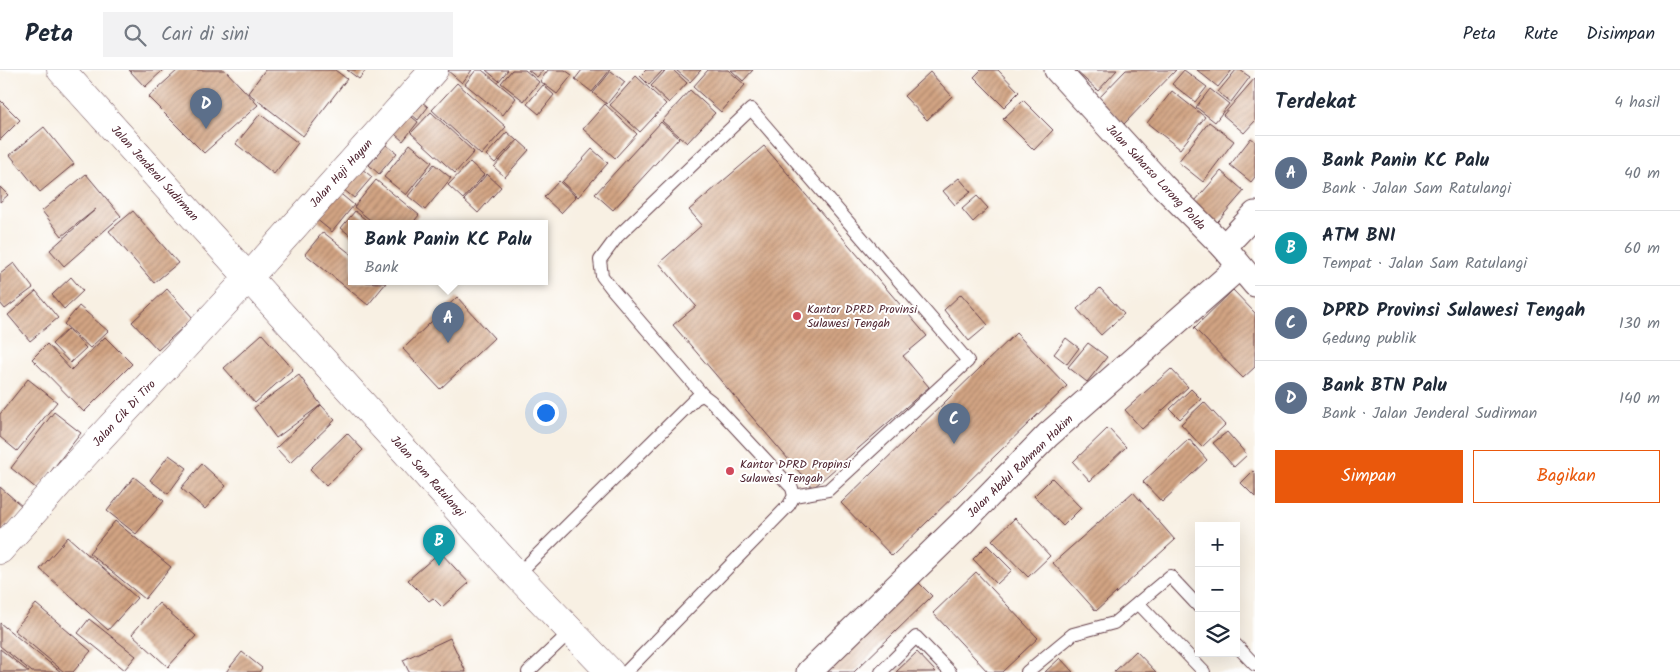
<!DOCTYPE html>
<html lang="id">
<head>
<meta charset="utf-8">
<style>
	body { margin:0; font-family:Kalam,sans-serif; background:#f2f2f3; color:#1f2937 }
	.controls { position:absolute; right:15px; bottom:15px; display:grid; overflow:hidden; border-radius:0px; box-shadow:0 5px 20px #0002 }
	.controls button { width:45px; height:45px; display:grid; place-items:center; padding:0; border:0; border-bottom:1px solid #e0e1e3; background:#fff; color:#1f2937; font:25px sans-serif }
	.you { position:absolute; left:545px; top:342px; width:18px; height:18px; margin:-12px; border:4px solid #fff; border-radius:50%; background:#1a73e8; box-shadow:0 0 0 8px #1a73e833 }
	.badge { display:grid; place-items:center; width:32px; height:32px; border-radius:50%; background:#ea580c; color:#fff; font-size:16px; font-weight:700 }
	.pin { position:absolute; translate:-50% -41px; filter:drop-shadow(0 1px 2px #0008) }
	.pin::after { content:''; position:absolute; top:26px; width:18px; height:15px; background:inherit; clip-path:polygon(0 0,100% 0,50% 100%) }
	.popup { position:absolute; left:348px; top:150px; width:200px; height:65px; box-sizing:border-box; display:grid; place-content:center; border-radius:0px; background:#fff; filter:drop-shadow(0 1px 4px #0005); font-size:16px; white-space:nowrap; color:#747a83 }
	.popup b { font-size:19px; color:#1f2937 }
	.popup::after { content:''; position:absolute; left:50%; top:100%; margin-left:-10px; border:10px solid transparent; border-top-color:#fff }
	.list { margin:0; padding:0; list-style:none }
	h2 { display:flex; justify-content:space-between; align-items:center; height:65px; margin:0; padding:0 20px; font-size:21px }
	h2 small { font-size:16px; font-weight:400; color:#747a83 }
	.list li { display:grid; grid-template-columns:32px 1fr auto; gap:15px; align-items:center; box-sizing:border-box; height:75px; padding:0 20px; border-top:1px solid #e0e1e3 }
	.list b { display:block; font-size:19px; white-space:nowrap }
	.list p { margin:0; font-size:16px; white-space:nowrap; color:#747a83 }
	.list em { font-size:16px; font-style:normal; color:#747a83 }
	.actions { display:flex; gap:10px; padding:15px 20px }
	.actions a { flex:1; padding:11px 0; border:1px solid #ea580c; border-radius:0px; text-align:center; font-size:18px; color:#ea580c }
	.actions .main { background:#ea580c; color:#fff }
	.icon { flex:none; width:28px; height:28px; fill:none; stroke:currentColor; stroke-width:2; stroke-linecap:round; stroke-linejoin:round }
	.map { position:relative; flex:none; width:1255px; height:602px; overflow:hidden }
	header { display:flex; align-items:center; gap:30px; box-sizing:border-box; height:70px; padding:0 25px; background:#fff; border-bottom:1px solid #e0e1e3 }
	header strong { font-size:24px }
	nav { display:flex; gap:28px; margin-inline-start:auto; font-size:18px }
	.search { width:350px; height:45px; background:#f2f2f3; display:flex; align-items:center; gap:12px; box-sizing:border-box; padding:0 18px; border-radius:0px; color:#747a83; font-size:19px }
	main { display:flex }
	aside { flex:1; background:#fff }
	.map>svg:first-child { display:block }
	.building { fill:url(#building-hatch) }
	.lines { fill:none; stroke-linecap:round; stroke-linejoin:round }
	.service-casing { stroke:#643e47; stroke-width:14 }
	.minor-casing { stroke:#643e47; stroke-width:27 }
	.tertiary-casing { stroke:#643e47; stroke-width:29 }
	.trunk-casing { stroke:#643e47; stroke-width:29 }
	.service { stroke:#fff; stroke-width:12 }
	.minor { stroke:#fff; stroke-width:25 }
	.tertiary { stroke:#fff; stroke-width:28 }
	.trunk { stroke:#fff; stroke-width:28 }
	.poi-dot { fill:#d1495b; stroke:#fff; stroke-width:2 }
	.labels { text-anchor:middle; stroke-width:4; stroke-linejoin:round; paint-order:stroke }
	.street-label { font-size:12px; fill:#4a1f2b; stroke:#fff }
	.poi-label { font-size:12px; fill:#4a1f2b; stroke:#fff; text-anchor:start }
</style>
</head>
<body>
<header>
<strong>Peta</strong>
<div class="search"><svg class="icon" aria-label="search" viewBox="0 0 24 24"><circle cx="10" cy="10" r="6"/><path d="M15 15l6 6"/></svg>Cari di sini</div>
<nav><a>Peta</a><a>Rute</a><a>Disimpan</a></nav>
</header>
<main>
<div class="map">
<svg width="1255" height="602" viewBox="0 0 1255 602">
	<defs>
		<pattern id="building-hatch" width="6" height="6" patternUnits="userSpaceOnUse" patternTransform="scale(1.25)"><rect width="6" height="6" fill="#d2a483"/><path d="M-1 1l2-2M0 6l6-6M5 7l2-2" fill="none" stroke="#ac856b"/></pattern>
	</defs>
	<rect width="100%" height="100%" fill="#fff"/>
	<filter id="ink" filterUnits="userSpaceOnUse"><feTurbulence type="fractalNoise" baseFrequency=".02" numOctaves="2"/><feDisplacementMap in="SourceGraphic" scale="10" xChannelSelector="R" yChannelSelector="G"/><feConvolveMatrix kernelMatrix="1 2 1 2 8 2 1 2 1" color-interpolation-filters="sRGB"/></filter>
	<filter id="wash" filterUnits="userSpaceOnUse"><feTurbulence type="fractalNoise" baseFrequency=".0096" numOctaves="4" result="noise"/><feDisplacementMap in="SourceGraphic" scale="20" xChannelSelector="R" yChannelSelector="G"/><feGaussianBlur stdDeviation="1.12" result="paint"/><feColorMatrix in="noise" values="0 0 0 0 0 0 0 0 0 0 0 0 0 0 0 0 0 1.4 0 .05"/><feComposite in="paint" operator="in"/></filter>
	<g filter="url(#wash)">
		<rect width="100%" height="100%" fill="#f8f0e3"/>
		<g id="blocks">
			<g class="building">
				<polygon points="129,0 163,0 145,17"/>
				<polygon points="178,0 225,0 258,35 204,83 148,27"/>
				<polygon points="265,0 335,0 347,9 303,66 248,23"/>
				<polygon points="347,0 366,0 359,9"/>
				<polygon points="447,0 472,0 462,13"/>
				<polygon points="476,0 482,0 516,28 503,45 465,14"/>
				<polygon points="486,0 508,0 499,11"/>
				<polygon points="512,0 525,0 539,12 524,31 501,13"/>
				<polygon points="528,0 543,0 537,7"/>
				<polygon points="548,0 565,0 572,5 557,24 540,11"/>
				<polygon points="582,0 610,0 592,22 575,9"/>
				<polygon points="646,0 663,0 649,15 640,6"/>
				<polygon points="666,0 673,0 687,13 669,33 651,16"/>
				<polygon points="676,0 701,0 690,12"/>
				<polygon points="708,0 728,0 745,15 721,42 693,17"/>
				<polygon points="731,0 753,0 743,11"/>
				<polygon points="981,0 998,0 1019,22 1004,37 974,7"/>
				<polygon points="1075,0 1117,0 1098,21"/>
				<polygon points="1126,0 1176,0 1124,54 1098,29"/>
				<polygon points="1184,0 1207,17 1195,32 1172,14"/>
				<polygon points="1197,0 1232,0 1218,17"/>
				<polygon points="1236,0 1240,0 1250,7 1231,32 1218,22"/>
				<polygon points="611,1 625,12 607,34 593,23"/>
				<polygon points="930,2 952,26 927,50 904,26"/>
				<polygon points="636,6 666,34 640,62 610,35"/>
				<polygon points="1255,8 1255,51 1244,63 1223,45"/>
				<polygon points="457,13 506,57 481,85 432,40"/>
				<polygon points="543,15 554,25 539,44 527,34"/>
				<polygon points="1210,19 1229,34 1215,52 1196,37"/>
				<polygon points="690,20 715,43 687,73 662,51"/>
				<polygon points="1172,21 1205,47 1180,79 1147,53"/>
				<polygon points="414,25 428,37 418,50 404,38"/>
				<polygon points="0,30 20,50 0,70"/>
				<polygon points="1023,30 1053,60 1034,80 1003,49"/>
				<polygon points="605,34 637,64 615,88 583,59"/>
				<polygon points="402,39 418,52 403,71 387,57"/>
				<polygon points="431,42 474,82 455,103 411,63"/>
				<polygon points="260,44 298,73 274,104 236,74"/>
				<polygon points="661,52 679,68 613,140 595,124"/>
				<polygon points="1209,52 1234,71 1203,112 1178,92"/>
				<polygon points="44,57 74,94 40,122 10,85"/>
				<polygon points="507,62 516,70 495,93 486,85"/>
				<polygon points="1251,68 1255,71 1255,107 1251,112 1230,95"/>
				<polygon points="518,70 529,80 505,107 494,97"/>
				<polygon points="410,74 432,92 406,125 384,107"/>
				<polygon points="386,75 397,83 379,104 369,95"/>
				<polygon points="764,76 927,266 903,286 929,317 813,418 673,255 696,236 659,193 702,155 689,140"/>
				<polygon points="592,79 608,93 578,127 562,112"/>
				<polygon points="470,92 484,105 463,129 448,115"/>
				<polygon points="356,94 372,107 354,128 338,115"/>
				<polygon points="434,94 451,108 425,140 408,126"/>
				<polygon points="1221,101 1244,121 1212,158 1189,138"/>
				<polygon points="86,104 121,146 64,196 50,180 96,139 62,166 42,141"/>
				<polygon points="487,104 501,117 478,143 464,130"/>
				<polygon points="959,108 971,122 955,135 943,121"/>
				<polygon points="376,110 419,145 412,154 375,154 354,137"/>
				<polygon points="559,111 576,127 561,143 544,127"/>
				<polygon points="0,117 8,125 0,132"/>
				<polygon points="337,121 354,135 332,162 315,148"/>
				<polygon points="977,126 988,138 973,152 962,139"/>
				<polygon points="133,141 178,193 154,213 109,161"/>
				<polygon points="355,141 371,154 352,154 352,167 341,158"/>
				<polygon points="323,162 352,185 352,212 386,213 368,235 305,184"/>
				<polygon points="14,193 33,218 5,239 0,233 0,204"/>
				<polygon points="71,207 83,221 64,239 52,225"/>
				<polygon points="1100,218 1124,244 1101,265 1077,239"/>
				<polygon points="167,219 193,248 158,280 132,252"/>
				<polygon points="1233,220 1255,243 1255,297 1243,308 1194,258"/>
				<polygon points="36,221 58,248 30,271 8,245"/>
				<polygon points="961,224 988,255 969,271 944,240"/>
				<polygon points="457,227 494,268 440,319 403,279"/>
				<polygon points="79,236 108,261 90,278 64,254"/>
				<polygon points="68,259 86,278 70,293 52,274"/>
				<polygon points="1016,263 1067,316 892,486 841,433"/>
				<polygon points="262,264 293,299 255,333 224,298"/>
				<polygon points="105,267 132,294 84,342 32,289 47,274 71,300"/>
				<polygon points="1066,268 1079,278 1067,294 1054,284"/>
				<polygon points="1088,273 1107,287 1087,312 1068,297"/>
				<polygon points="1171,299 1188,317 1142,359 1125,340"/>
				<polygon points="299,305 321,335 276,368 254,338"/>
				<polygon points="28,309 57,332 17,381 0,367 0,344"/>
				<polygon points="1191,319 1201,329 1180,349 1170,339"/>
				<polygon points="1204,332 1225,355 1202,377 1181,354"/>
				<polygon points="321,335 335,350 290,393 276,378"/>
				<polygon points="54,342 81,363 37,419 11,398"/>
				<polygon points="1108,358 1126,377 1090,411 1073,392"/>
				<polygon points="1227,362 1247,385 1234,397 1213,373"/>
				<polygon points="347,363 363,380 326,416 310,399"/>
				<polygon points="1189,369 1207,390 1162,432 1143,412"/>
				<polygon points="169,385 187,398 168,424 150,410"/>
				<polygon points="202,394 226,416 205,439 181,418"/>
				<polygon points="1253,401 1255,403 1255,427 1241,413"/>
				<polygon points="134,407 164,431 136,464 107,441"/>
				<polygon points="1052,408 1081,438 1063,456 1034,426"/>
				<polygon points="0,417 23,437 0,463"/>
				<polygon points="1133,422 1175,470 1096,541 1053,493"/>
				<polygon points="1015,448 1050,486 1028,507 992,470"/>
				<polygon points="115,451 171,497 145,529 89,483"/>
				<polygon points="68,467 137,528 108,560 40,499"/>
				<polygon points="987,475 1012,500 997,514 973,489"/>
				<polygon points="440,482 469,513 442,537 433,528 429,531 408,510"/>
				<polygon points="976,502 1038,568 1002,602 988,602 933,543"/>
				<polygon points="915,509 932,526 854,602 820,602"/>
				<polygon points="159,533 196,566 168,597 132,564"/>
				<polygon points="36,534 91,581 73,602 64,602 14,560"/>
				<polygon points="89,549 136,586 124,600 78,563"/>
				<polygon points="0,553 37,583 61,602 32,602 26,597 0,576"/>
				<polygon points="450,568 466,602 409,602 403,590"/>
				<polygon points="0,579 29,602 0,602"/>
				<polygon points="1136,581 1156,602 1114,602"/>
				<polygon points="242,582 262,598 259,602 226,602"/>
				<polygon points="917,582 936,602 896,602"/>
				<polygon points="1060,588 1073,602 1045,602"/>
			</g>
		</g>
	</g>
	<g filter="url(#ink)">
		<use href="#blocks" fill-opacity="0" stroke="#643e47" stroke-width="1"/>
		<g class="lines">
			<g class="service-casing">
				<g id="service">
					<polyline points="703,325 612,219 602,206 600,190 617,167 751,39 968,291 828,420 794,426"/>
					<polyline points="517,505 696,328 703,325 711,331 792,418 794,426 789,435 626,602"/>
					<polyline points="1138,533 1204,602"/>
					<polyline points="1236,575 1255,595"/>
					<polyline points="528,602 571,561"/>
					<polyline points="881,602 916,567 950,602"/>
					<polyline points="1027,602 1073,564 1114,553 1170,506 1199,537"/>
				</g>
			</g>
			<g class="minor-casing">
				<g id="minor">
					<polyline points="1057,0 1163,116 1224,177 1255,214"/>
					<polyline points="1224,177 1255,144"/>
					<polyline points="809,602 962,453 1048,365 1239,197"/>
				</g>
			</g>
			<g class="tertiary-casing">
				<polyline id="tertiary" points="0,480 78,392 249,207 434,0"/>
			</g>
			<g class="trunk-casing">
				<polyline id="trunk" points="61,0 517,505 610,602"/>
			</g>
			<use href="#service" class="service"/>
			<use href="#minor" class="minor"/>
			<use href="#tertiary" class="tertiary"/>
			<use href="#trunk" class="trunk"/>
		</g>
	</g>
	<g class="poi-dot">
		<circle cx="797" cy="246" r="5"/>
		<circle cx="730" cy="401" r="5"/>
	</g>
	<g class="labels">
		<g class="street-label">
			<text transform="translate(155 103) rotate(48)" y="4">Jalan Jenderal Sudirman</text>
			<text transform="translate(341 103) rotate(-48)" y="4">Jalan Haji Hayun</text>
			<text transform="translate(1156 107) rotate(47)" y="4">Jalan Suharso Lorong Polda</text>
			<text transform="translate(124 343) rotate(-47)" y="4">Jalan Cik Di Tiro</text>
			<text transform="translate(1020 396) rotate(-44)" y="4">Jalan Abdul Rahman Hakim</text>
			<text transform="translate(428 406) rotate(48)" y="4">Jalan Sam Ratulangi</text>
		</g>
		<g class="poi-label">
			<text x="807" y="243">Kantor DPRD Provinsi<tspan x="807" dy="14">Sulawesi Tengah</tspan></text>
			<text x="740" y="398">Kantor DPRD Propinsi<tspan x="740" dy="14">Sulawesi Tengah</tspan></text>
		</g>
	</g>
</svg>
<div class="controls">
<button>+</button>
<button>−</button>
<button><svg class="icon" aria-label="layers" viewBox="0 0 24 24"><path d="M12 4l9 5-9 5-9-5zM3 14l9 5 9-5"/></svg></button>
</div>
<div class="you"></div>
<div class="pin badge" style="left:448px;top:273px;background:#5c6f8a">A</div>
<div class="popup"><b>Bank Panin KC Palu</b>Bank</div>
<div class="pin badge" style="left:439px;top:496px;background:#0f9aa8">B</div>
<div class="pin badge" style="left:954px;top:374px;background:#5c6f8a">C</div>
<div class="pin badge" style="left:206px;top:59px;background:#5c6f8a">D</div>
</div>
<aside>
<h2>Terdekat<small>4 hasil</small></h2>
<ul class="list">
<li><span class="badge" style="background:#5c6f8a">A</span><div><b>Bank Panin KC Palu</b><p>Bank · Jalan Sam Ratulangi</p></div><em>40 m</em></li>
<li><span class="badge" style="background:#0f9aa8">B</span><div><b>ATM BNI</b><p>Tempat · Jalan Sam Ratulangi</p></div><em>60 m</em></li>
<li><span class="badge" style="background:#5c6f8a">C</span><div><b>DPRD Provinsi Sulawesi Tengah</b><p>Gedung publik</p></div><em>130 m</em></li>
<li><span class="badge" style="background:#5c6f8a">D</span><div><b>Bank BTN Palu</b><p>Bank · Jalan Jenderal Sudirman</p></div><em>140 m</em></li>
</ul>
<div class="actions"><a class="main">Simpan</a><a>Bagikan</a></div>
</aside>
</main>
</body>
</html>
